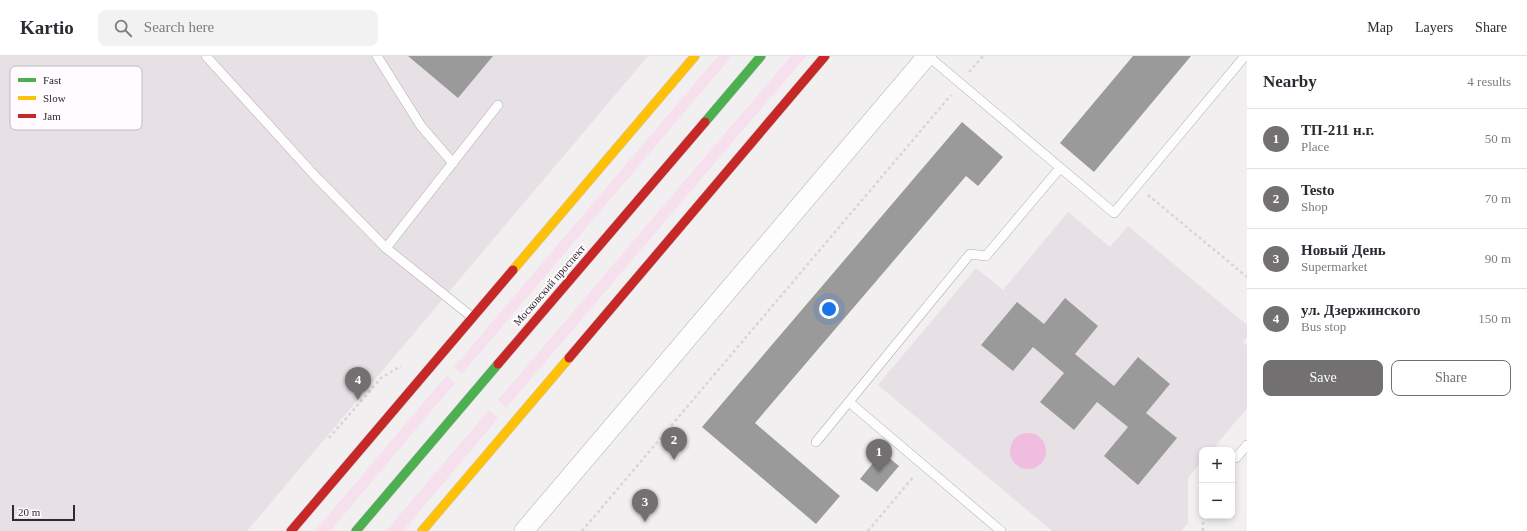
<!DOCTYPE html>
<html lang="en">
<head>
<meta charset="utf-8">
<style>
	body { margin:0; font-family:"Times New Roman",serif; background:#f2f2f3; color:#2b2b33 }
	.controls { position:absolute; right:12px; bottom:12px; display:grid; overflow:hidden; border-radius:8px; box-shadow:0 2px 6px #0003 }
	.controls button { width:36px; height:36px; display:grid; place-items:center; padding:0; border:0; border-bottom:1px solid #e1e1e2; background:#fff; color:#2b2b33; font:20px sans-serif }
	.scale { position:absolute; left:12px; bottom:10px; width:63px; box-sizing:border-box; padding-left:4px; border:2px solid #2e2c2d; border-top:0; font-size:11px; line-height:14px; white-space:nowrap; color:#2e2c2d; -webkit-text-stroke:3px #fffbfe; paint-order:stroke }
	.you { position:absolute; left:829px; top:253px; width:14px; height:14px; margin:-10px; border:3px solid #fff; border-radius:50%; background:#1a73e8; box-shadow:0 0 0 6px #1a73e833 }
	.badge { display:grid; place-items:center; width:26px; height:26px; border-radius:50%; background:#727071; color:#fff; font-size:13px; font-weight:700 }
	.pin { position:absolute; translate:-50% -33px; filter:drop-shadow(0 1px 2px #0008) }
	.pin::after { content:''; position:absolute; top:21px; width:14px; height:12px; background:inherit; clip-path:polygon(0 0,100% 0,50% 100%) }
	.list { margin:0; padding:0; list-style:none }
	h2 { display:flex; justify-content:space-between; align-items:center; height:52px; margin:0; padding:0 16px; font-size:17px }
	h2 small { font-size:13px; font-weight:400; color:#7c7c81 }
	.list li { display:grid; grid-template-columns:26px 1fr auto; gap:12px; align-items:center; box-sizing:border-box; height:60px; padding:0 16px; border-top:1px solid #e1e1e2 }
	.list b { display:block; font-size:15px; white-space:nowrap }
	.list p { margin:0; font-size:13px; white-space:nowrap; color:#7c7c81 }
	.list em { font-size:13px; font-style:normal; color:#7c7c81 }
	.actions { display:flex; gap:8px; padding:12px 16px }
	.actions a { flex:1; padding:9px 0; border:1px solid #727071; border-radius:8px; text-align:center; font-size:14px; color:#727071 }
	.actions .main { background:#727071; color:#fff }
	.icon { flex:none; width:22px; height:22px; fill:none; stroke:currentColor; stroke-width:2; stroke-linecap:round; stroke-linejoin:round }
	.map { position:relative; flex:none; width:1247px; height:475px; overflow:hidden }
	header { display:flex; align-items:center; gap:24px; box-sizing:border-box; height:56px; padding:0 20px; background:#fff; border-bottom:1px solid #e1e1e2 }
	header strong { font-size:19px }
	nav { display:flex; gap:22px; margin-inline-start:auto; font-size:14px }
	.search { width:280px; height:36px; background:#f2f2f3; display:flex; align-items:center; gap:10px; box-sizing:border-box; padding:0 14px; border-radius:8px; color:#7c7c81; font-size:15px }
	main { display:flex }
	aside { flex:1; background:#fff }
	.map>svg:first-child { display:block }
	.built { fill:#e7e0e5 }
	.green { fill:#f7e0ee }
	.water { fill:#f0bcdf }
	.building { fill:#9b9a9b }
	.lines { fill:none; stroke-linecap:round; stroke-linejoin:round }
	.lane-casing { stroke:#afaeaf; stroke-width:10 }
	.street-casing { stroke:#afaeaf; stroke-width:20 }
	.fast-casing { stroke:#cccbcb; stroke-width:10 }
	.slow-casing { stroke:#cccbcb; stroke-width:10 }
	.jam-casing { stroke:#cccbcb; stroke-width:10 }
	.path { stroke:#d7d6d6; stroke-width:2.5; stroke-dasharray:3 3; stroke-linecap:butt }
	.lane { stroke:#fdfdfd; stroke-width:9 }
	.street { stroke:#fdfdfd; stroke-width:19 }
	.fast { stroke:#4caf50; stroke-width:9 }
	.slow { stroke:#ffc107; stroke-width:9 }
	.jam { stroke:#c62828; stroke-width:9 }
	.labels { text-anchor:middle; stroke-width:4; stroke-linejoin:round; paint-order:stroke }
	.street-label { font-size:11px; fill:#2e2c2d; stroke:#fffbfe }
	.key { fill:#fffbfe; stroke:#c0bdbf; stroke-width:1 }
	.key-label { font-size:11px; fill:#2e2c2d }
</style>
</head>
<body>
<header>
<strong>Kartio</strong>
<div class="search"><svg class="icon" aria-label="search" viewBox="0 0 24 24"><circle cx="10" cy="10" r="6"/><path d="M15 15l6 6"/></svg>Search here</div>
<nav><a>Map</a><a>Layers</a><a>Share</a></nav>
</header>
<main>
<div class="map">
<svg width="1247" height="475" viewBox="0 0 1247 475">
	<rect width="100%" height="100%" fill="#f1eff0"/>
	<g class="built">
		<polygon points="0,0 648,0 247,475 0,475"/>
		<polygon points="1068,156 1110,191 1128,170 1247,269 1247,281 1243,286 1247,289 1247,352 1212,394 1202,394 1202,405 1188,422 1188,467 1181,475 1052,475 878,329 976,212 1003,234"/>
	</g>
	<g class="green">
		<polygon points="718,0 732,0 462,318 454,311"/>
		<polygon points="791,0 806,0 506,352 498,344"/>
		<polygon points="447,319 455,327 330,475 315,475"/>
		<polygon points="489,354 498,362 403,475 386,475"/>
	</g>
	<circle class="water" cx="1028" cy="395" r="18"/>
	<g class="building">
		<polygon points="408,0 493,0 458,42"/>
		<polygon points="1133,0 1191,0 1094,116 1060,87"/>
		<polygon points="962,66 1003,101 978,130 966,120 755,367 840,440 816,468 702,371"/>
		<polygon points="1065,242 1098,270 1075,298 1114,330 1138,301 1170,328 1146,357 1177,382 1138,429 1104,400 1128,371 1097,346 1074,374 1040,346 1064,317 1033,291 1013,315 981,289 1017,246 1044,268"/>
		<polygon points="882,396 899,410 877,436 860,423"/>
	</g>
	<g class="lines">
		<g class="lane-casing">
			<g id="lane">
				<polyline points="206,0 316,121 386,192 472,261"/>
				<polyline points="377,0 421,70 453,107"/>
				<polyline points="928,0 1114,157 1245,0"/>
				<polyline points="386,192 498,49"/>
				<polyline points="849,346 1001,475"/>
				<polyline points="816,386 970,198 986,200 1060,112"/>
				<polyline points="1236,402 1247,389"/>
			</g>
		</g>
		<g class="street-casing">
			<polyline id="street" points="524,475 927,0"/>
		</g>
		<g class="fast-casing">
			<g id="fast">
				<polyline points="705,66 761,0"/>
				<polyline points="356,475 498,308"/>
			</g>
		</g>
		<g class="slow-casing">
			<g id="slow">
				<polyline points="513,214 695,0"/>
				<polyline points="422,475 569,302"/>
			</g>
		</g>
		<g class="jam-casing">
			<g id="jam">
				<polyline points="569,302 825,0"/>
				<polyline points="498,308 705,66"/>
				<polyline points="291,475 513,214"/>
			</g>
		</g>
		<g class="path">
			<polyline points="969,16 983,0"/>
			<polyline points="1148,139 1247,221"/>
			<polyline points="329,382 381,322 401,310"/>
			<polyline points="1203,460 1203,475"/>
			<polyline points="582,475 951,39"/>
			<polyline points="868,475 914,420"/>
		</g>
		<use href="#lane" class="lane"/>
		<use href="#street" class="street"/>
		<use href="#fast" class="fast"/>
		<use href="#slow" class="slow"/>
		<use href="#jam" class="jam"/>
	</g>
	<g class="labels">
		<g class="street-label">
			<text transform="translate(549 229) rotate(-49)" y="4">Московский проспект</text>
		</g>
	</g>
	<rect x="10" y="10" width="132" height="64" rx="6" class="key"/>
	<rect x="18" y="22" width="18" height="4" fill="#4caf50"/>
	<rect x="18" y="40" width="18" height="4" fill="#ffc107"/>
	<rect x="18" y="58" width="18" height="4" fill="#c62828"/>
	<g class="key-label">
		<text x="43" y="28">Fast</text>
		<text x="43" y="46">Slow</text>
		<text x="43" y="64">Jam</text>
	</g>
</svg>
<div class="controls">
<button>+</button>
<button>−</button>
</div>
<div class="scale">20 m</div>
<div class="you"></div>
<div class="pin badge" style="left:879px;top:416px">1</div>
<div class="pin badge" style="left:674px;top:404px">2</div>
<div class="pin badge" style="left:645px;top:466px">3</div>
<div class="pin badge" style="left:358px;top:344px">4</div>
</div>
<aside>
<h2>Nearby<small>4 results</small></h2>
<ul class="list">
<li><span class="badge">1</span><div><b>ТП-211 н.г.</b><p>Place</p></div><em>50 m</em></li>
<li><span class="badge">2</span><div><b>Testo</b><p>Shop</p></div><em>70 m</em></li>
<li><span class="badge">3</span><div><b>Новый День</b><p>Supermarket</p></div><em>90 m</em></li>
<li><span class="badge">4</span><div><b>ул. Дзержинского</b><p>Bus stop</p></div><em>150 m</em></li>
</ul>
<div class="actions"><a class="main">Save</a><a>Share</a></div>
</aside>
</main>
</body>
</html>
